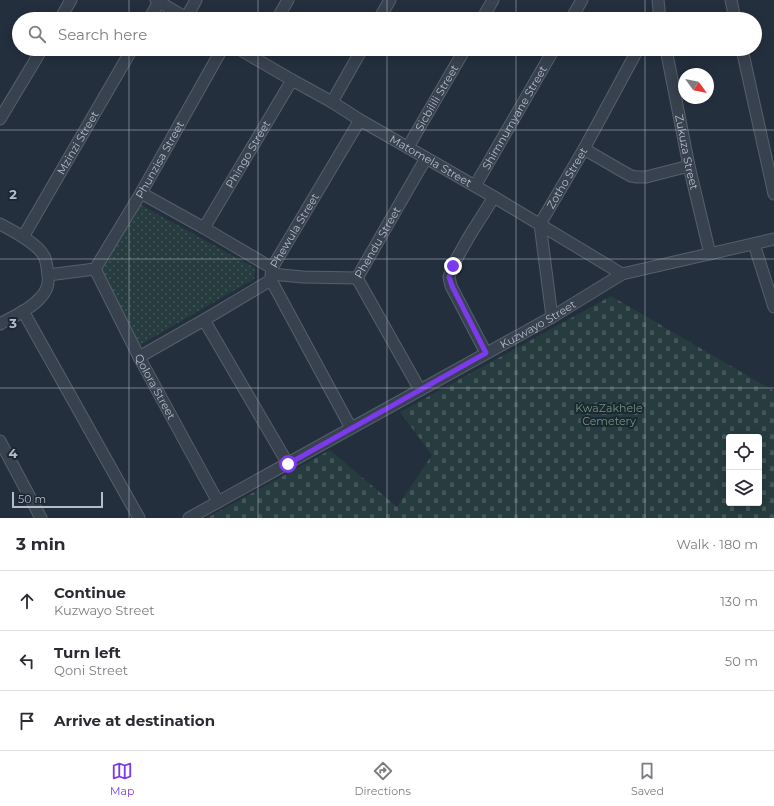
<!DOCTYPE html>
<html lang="en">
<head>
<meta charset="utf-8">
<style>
	body { margin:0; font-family:Montserrat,sans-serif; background:#f7f7f7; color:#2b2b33 }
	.controls { position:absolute; right:12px; bottom:12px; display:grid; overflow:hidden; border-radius:4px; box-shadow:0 2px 10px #0003 }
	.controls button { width:36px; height:36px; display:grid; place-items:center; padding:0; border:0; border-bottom:1px solid #e1e1e2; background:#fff; color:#2b2b33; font:20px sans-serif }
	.compass { position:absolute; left:678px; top:68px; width:36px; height:36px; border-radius:50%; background:#fff; box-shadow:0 2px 10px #0003; rotate:123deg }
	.scale { position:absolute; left:12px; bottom:10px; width:91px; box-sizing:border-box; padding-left:4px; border:2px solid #b4bcc9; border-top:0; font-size:11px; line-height:14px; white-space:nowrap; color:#b4bcc9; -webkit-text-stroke:3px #1d2633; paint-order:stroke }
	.stop { position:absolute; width:12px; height:12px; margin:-9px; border:3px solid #7c3aed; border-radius:50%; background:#fff }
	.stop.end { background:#7c3aed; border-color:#fff; box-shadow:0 1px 4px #0008 }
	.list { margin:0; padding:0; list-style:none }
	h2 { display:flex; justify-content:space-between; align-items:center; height:52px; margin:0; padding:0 16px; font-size:17px }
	h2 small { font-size:13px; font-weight:400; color:#7c7c81 }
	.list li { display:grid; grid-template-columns:26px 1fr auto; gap:12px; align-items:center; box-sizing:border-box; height:60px; padding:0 16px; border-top:1px solid #e1e1e2 }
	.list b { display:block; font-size:15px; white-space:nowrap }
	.list p { margin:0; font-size:13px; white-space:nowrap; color:#7c7c81 }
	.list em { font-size:13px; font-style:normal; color:#7c7c81 }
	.icon { flex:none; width:22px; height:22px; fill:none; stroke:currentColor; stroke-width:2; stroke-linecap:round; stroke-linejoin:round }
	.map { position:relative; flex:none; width:774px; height:518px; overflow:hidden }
	.search { position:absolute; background:#fff; box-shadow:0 2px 10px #0003; left:12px; right:12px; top:12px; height:44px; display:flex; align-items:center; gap:10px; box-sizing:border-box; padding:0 14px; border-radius:22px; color:#7c7c81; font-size:15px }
	.sheet { height:232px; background:#fff }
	nav { display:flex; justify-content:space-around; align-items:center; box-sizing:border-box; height:56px; border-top:1px solid #e1e1e2; background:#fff; font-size:11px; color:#7c7c81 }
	nav a { display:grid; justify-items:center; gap:2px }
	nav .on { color:#7c3aed }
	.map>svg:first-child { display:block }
	.cemetery { fill:url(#cemetery-stones); fill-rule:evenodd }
	.park { fill:url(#park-dots) }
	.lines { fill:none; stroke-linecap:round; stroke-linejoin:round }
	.street-casing { stroke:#565f6c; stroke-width:13 }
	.street { stroke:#38414e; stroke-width:11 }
	.route { stroke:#7c3aed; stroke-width:5 }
	.grid { fill:none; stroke:#b4bcc9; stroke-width:1; stroke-opacity:0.55 }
	.labels { text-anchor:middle; stroke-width:4; stroke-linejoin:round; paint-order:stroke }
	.street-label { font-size:11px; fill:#b4bcc9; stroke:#1d2633 }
	.park-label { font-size:11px; fill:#6b9a76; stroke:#1d2633 }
	.grid-label { font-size:13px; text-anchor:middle; font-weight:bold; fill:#b4bcc9; stroke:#1d2633; stroke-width:4; stroke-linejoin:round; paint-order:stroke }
</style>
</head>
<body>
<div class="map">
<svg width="774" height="518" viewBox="0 0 774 518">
	<defs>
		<pattern id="cemetery-stones" width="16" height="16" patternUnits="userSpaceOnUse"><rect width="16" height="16" fill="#263c3f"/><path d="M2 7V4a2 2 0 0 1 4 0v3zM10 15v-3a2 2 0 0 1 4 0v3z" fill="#435659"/></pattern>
		<pattern id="park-dots" width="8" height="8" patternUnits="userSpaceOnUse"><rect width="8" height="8" fill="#263c3f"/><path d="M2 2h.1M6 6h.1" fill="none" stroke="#435659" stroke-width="1.8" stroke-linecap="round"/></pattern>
	</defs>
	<rect width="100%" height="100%" fill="#242f3e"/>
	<path class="cemetery" d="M611 296 774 391V518H207L330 450 397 507 432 455 400 412ZM729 437H759V503H729Z"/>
	<polygon class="park" points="141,205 255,268 254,279 140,345 101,269"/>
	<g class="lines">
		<g class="street-casing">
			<g id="street">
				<polyline points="156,0 188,19"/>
				<polyline points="658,0 660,19"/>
				<polyline points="731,0 735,19"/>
				<polyline points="186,18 196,0"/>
				<polyline points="60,19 71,0"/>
				<polyline points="149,19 159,2"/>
				<polyline points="277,19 288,0"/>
				<polyline points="379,19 390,0"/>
				<polyline points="482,19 493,0"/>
				<polyline points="571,19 582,0"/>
				<path id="s1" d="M239 49 292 80 332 102 360 120 494 197 622 274"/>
				<path id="s2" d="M666 49 689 166 710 254"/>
				<polyline points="742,49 774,194"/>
				<polyline points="255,58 260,49"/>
				<polyline points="332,102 362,49"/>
				<polyline points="0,119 42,49"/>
				<path id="s3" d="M408 147 465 49"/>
				<polyline points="584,149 622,171 631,176 637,177 646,177 689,166"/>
				<path id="s4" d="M475 186 554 49"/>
				<polyline points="141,193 204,228 272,268"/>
				<path d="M0 224C13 231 37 243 44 256 47 262 47 269 48 275 49 283 47 291 41 297 31 309 14 316 0 324"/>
				<path id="s5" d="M204 228 292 80"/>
				<path id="s6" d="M23 237 132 49"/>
				<polyline points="754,244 774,307"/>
				<path id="s7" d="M95 269 139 357 218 502"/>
				<path id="s8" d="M95 269 141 193 222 49"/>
				<polyline points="271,274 303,277 357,278"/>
				<polyline points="48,275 95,269"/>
				<path id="s9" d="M357 278 426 158"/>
				<polyline points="357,278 420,390"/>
				<polyline points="23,311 139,518"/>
				<path id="s10" d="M552 317 540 224 584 149 638 49"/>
				<polyline points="204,320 288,464"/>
				<polyline points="486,353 451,286 449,277 453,265 470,235 494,197"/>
				<polyline points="139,357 204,320 271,280"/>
				<path id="s11" d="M351 428 271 280 272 268 360 120"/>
				<polyline points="0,441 41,518"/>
				<path id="s12" d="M189 518 552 317 622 274 774 239"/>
			</g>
		</g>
		<use href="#street" class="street"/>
	</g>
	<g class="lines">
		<polyline class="route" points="288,464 486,353 452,286 449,277 453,266"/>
	</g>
	<path class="grid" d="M129 0V19M258 0V19M387 0V19M516 0V19M645 0V19M129 49V518M258 49V518M387 49V518M516 49V518M645 49V518M0 130H774M0 259H774M0 388H774"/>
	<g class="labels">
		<g class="street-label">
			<text dy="4" stroke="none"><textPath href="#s3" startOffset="57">Sicbilili Street</textPath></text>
			<text dy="4" stroke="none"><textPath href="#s4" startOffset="79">Shimnumyane Street</textPath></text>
			<text dy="4" stroke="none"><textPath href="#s6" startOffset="109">Mzinzi Street</textPath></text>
			<text dy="4" stroke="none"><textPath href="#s2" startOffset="105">Zukuza Street</textPath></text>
			<text dy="4" stroke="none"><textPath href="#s5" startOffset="86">Phingo Street</textPath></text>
			<text dy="4" stroke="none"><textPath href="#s8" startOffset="127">Phunzisa Street</textPath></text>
			<text dy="4" stroke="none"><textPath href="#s1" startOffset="222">Matomela Street</textPath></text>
			<text dy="4" stroke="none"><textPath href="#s10" startOffset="147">Zotho Street</textPath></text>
			<text dy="4" stroke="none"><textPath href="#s11" startOffset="224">Phewula Street</textPath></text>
			<text dy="4" stroke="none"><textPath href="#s9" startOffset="41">Phendu Street</textPath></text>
			<text dy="4" stroke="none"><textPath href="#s12" startOffset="399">Kuzwayo Street</textPath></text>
			<text dy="4" stroke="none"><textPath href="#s7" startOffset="132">Qolora Street</textPath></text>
		</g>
		<g class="park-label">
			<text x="609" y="412">KwaZakhele<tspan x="609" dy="13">Cemetery</tspan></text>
		</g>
	</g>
	<g class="grid-label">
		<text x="13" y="199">2</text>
		<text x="13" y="328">3</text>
		<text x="13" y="458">4</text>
	</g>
</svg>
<div class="controls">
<button><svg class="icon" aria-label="locate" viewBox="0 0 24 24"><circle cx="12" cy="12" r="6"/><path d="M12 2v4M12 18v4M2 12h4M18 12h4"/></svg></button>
<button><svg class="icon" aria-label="layers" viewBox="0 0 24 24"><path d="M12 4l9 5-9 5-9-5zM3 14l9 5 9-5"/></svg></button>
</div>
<svg class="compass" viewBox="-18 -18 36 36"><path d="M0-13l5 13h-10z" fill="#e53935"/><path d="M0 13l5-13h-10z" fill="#7c7c81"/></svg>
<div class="scale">50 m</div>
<div class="stop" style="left:288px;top:464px"></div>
<div class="stop end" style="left:453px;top:266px"></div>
<div class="search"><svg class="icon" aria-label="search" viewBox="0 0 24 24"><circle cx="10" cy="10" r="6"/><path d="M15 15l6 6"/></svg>Search here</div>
</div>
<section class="sheet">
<h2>3 min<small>Walk · 180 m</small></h2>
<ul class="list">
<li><svg class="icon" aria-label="ahead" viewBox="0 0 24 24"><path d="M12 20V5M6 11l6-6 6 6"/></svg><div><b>Continue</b><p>Kuzwayo Street</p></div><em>130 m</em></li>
<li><svg class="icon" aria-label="left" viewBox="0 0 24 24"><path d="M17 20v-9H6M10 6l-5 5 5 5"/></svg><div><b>Turn left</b><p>Qoni Street</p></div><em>50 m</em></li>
<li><svg class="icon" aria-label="arrive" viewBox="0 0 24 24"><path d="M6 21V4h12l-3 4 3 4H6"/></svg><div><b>Arrive at destination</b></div></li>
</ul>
</section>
<nav>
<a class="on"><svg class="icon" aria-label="map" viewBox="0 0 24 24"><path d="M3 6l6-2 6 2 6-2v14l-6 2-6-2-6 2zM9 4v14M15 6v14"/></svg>Map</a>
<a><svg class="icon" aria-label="directions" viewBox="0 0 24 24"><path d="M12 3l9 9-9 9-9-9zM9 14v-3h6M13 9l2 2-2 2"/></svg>Directions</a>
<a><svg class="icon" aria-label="saved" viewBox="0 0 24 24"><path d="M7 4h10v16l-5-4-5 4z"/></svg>Saved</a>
</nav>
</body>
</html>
